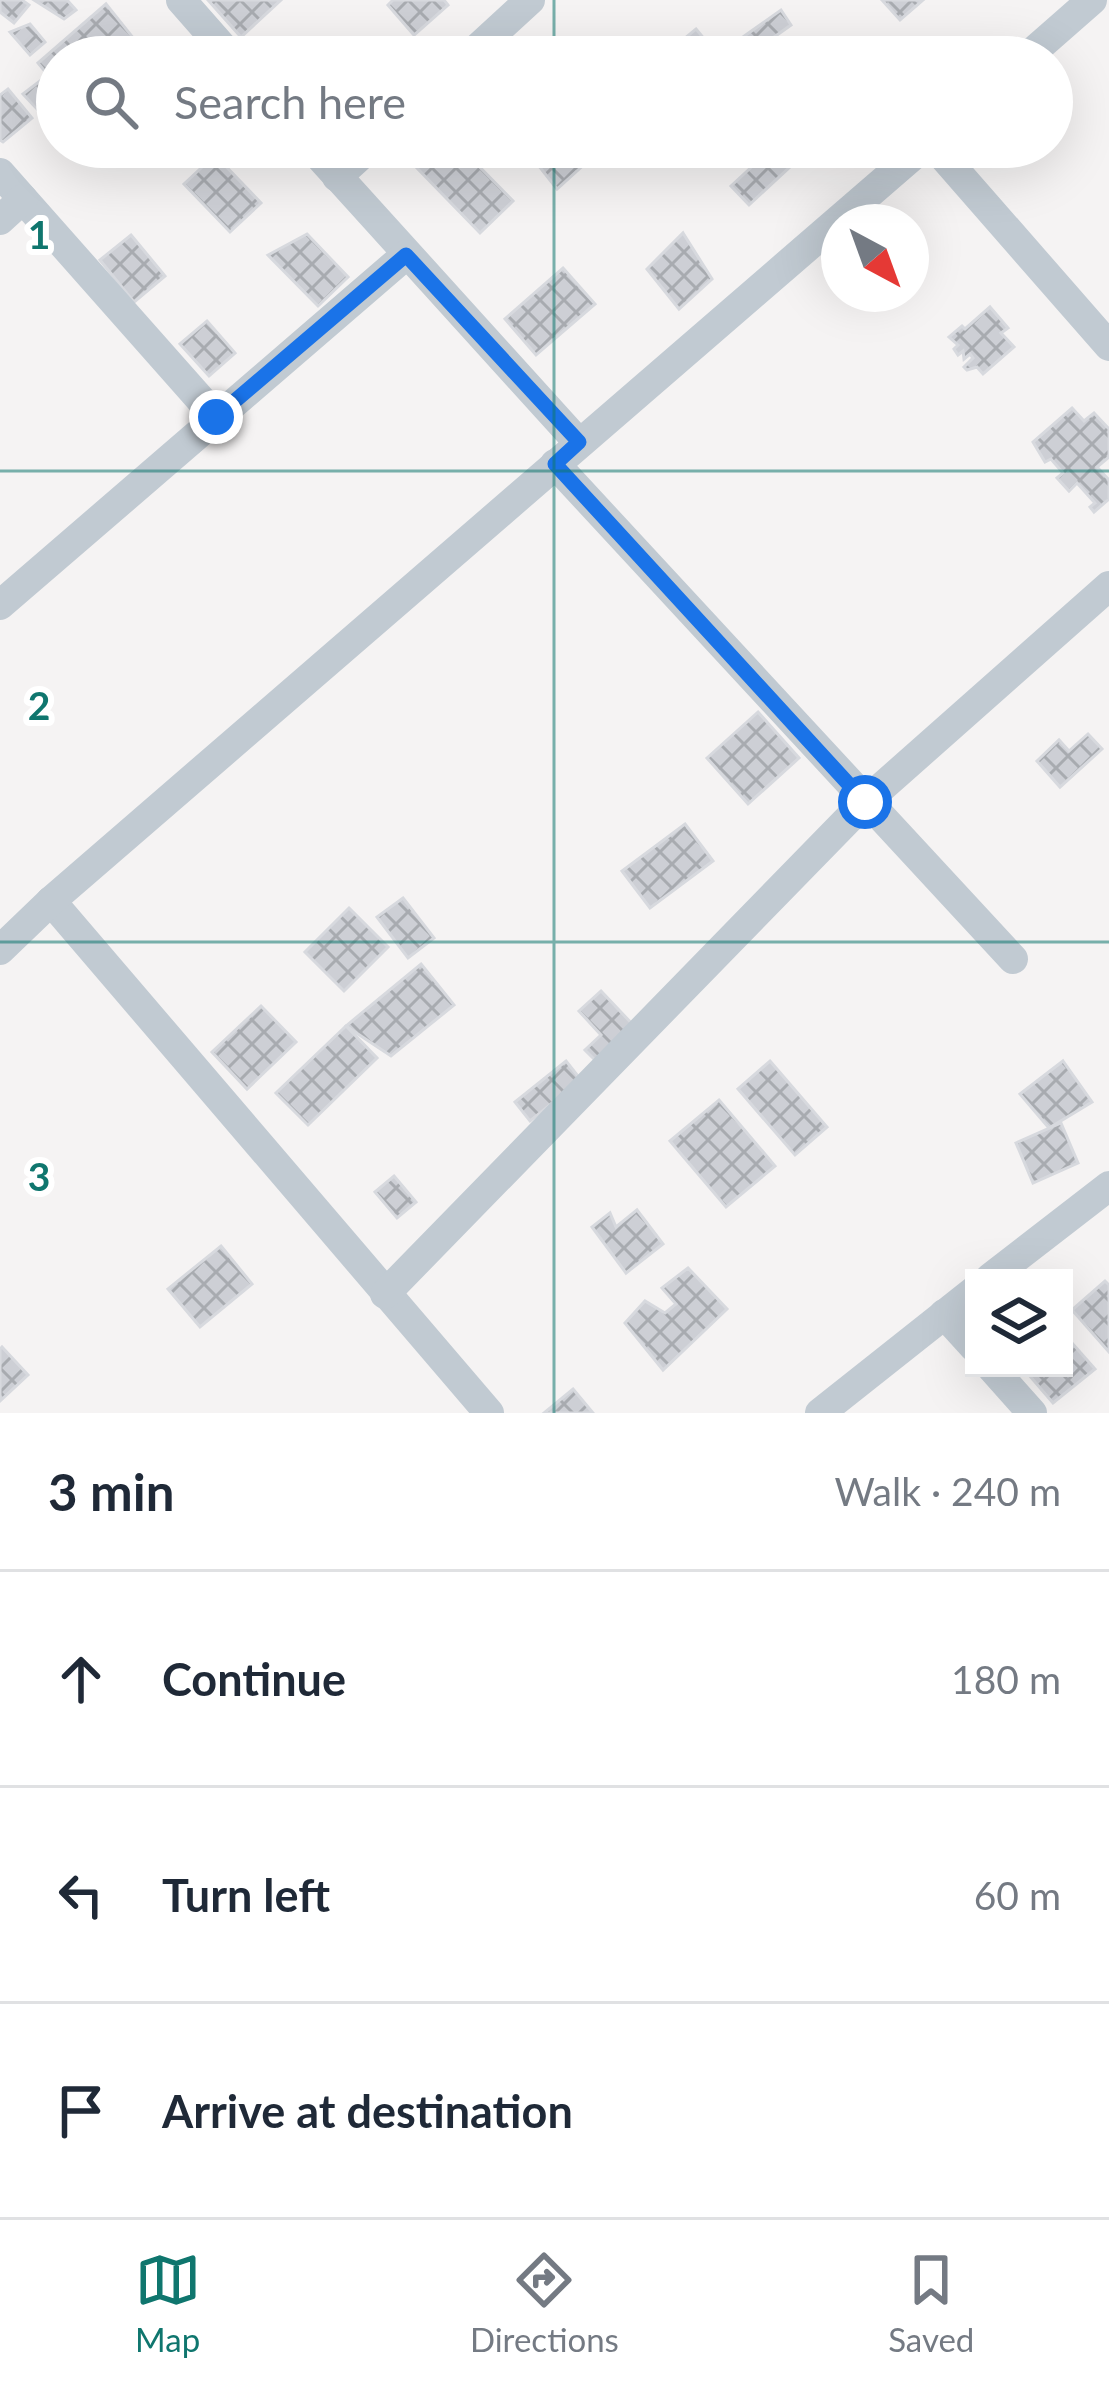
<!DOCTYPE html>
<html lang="en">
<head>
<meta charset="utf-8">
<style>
	body { margin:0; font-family:Lato,sans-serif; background:#f6f6f7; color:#1f2937 }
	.controls { position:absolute; right:36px; bottom:36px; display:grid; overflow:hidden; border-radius:0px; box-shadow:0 12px 48px #0002 }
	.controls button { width:108px; height:108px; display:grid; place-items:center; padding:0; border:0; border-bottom:3px solid #e0e1e3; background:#fff; color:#1f2937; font:60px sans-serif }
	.compass { position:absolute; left:821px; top:204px; width:108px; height:108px; border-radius:50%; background:#fff; box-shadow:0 12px 48px #0002; rotate:139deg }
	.stop { position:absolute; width:36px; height:36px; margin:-27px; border:9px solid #1a73e8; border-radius:50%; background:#fff }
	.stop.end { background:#1a73e8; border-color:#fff; box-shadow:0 3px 12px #0008 }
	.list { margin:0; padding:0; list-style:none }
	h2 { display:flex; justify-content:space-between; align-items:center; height:156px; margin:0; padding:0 48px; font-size:51px }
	h2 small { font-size:39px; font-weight:400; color:#747a83 }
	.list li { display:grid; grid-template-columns:78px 1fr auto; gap:36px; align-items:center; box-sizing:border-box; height:216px; padding:0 48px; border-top:3px solid #e0e1e3 }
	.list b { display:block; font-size:45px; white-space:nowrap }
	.list em { font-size:39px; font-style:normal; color:#747a83 }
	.icon { flex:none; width:66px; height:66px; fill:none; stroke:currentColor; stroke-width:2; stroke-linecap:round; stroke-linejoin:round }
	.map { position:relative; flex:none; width:1109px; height:1413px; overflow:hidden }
	.search { position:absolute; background:#fff; box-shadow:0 12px 48px #0002; left:36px; right:36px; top:36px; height:132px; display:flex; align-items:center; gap:30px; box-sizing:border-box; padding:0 42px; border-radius:66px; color:#747a83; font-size:45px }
	.sheet { height:804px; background:#fff }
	nav { display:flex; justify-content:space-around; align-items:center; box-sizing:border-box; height:168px; border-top:3px solid #e0e1e3; background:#fff; font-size:33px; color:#747a83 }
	nav a { display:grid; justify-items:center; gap:6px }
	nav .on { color:#0f766e }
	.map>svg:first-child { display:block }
	.building { fill:url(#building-cross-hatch); stroke:#d7d9de; stroke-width:3 }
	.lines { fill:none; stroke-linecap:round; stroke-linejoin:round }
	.minor { stroke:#c1cad2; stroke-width:30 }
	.route { stroke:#1a73e8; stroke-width:15 }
	.grid { fill:none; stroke:#0f766e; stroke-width:3; stroke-opacity:0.55 }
	.grid-label { font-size:39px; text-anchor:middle; font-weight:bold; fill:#0f766e; stroke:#fff; stroke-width:12; stroke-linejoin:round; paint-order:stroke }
</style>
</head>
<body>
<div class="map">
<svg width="1109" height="1413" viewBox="0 0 1109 1413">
	<defs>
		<pattern id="building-cross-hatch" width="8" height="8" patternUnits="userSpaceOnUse" patternTransform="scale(3)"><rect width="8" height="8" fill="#cdcfd5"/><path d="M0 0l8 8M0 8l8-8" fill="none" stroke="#a8abb0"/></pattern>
	</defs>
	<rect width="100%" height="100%" fill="#f5f3f3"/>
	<g class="building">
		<polygon points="0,0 22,0 29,5 14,23 0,12"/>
		<polygon points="34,0 67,0 76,10 64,19"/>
		<polygon points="208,0 281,0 241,37"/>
		<polygon points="393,0 444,0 448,5 414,35 388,5"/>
		<polygon points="882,0 923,0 900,20"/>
		<polygon points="106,4 146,54 141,57 57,57 55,128 23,94 48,75 38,63"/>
		<polygon points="781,10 791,25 746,57 736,42"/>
		<polygon points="30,24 45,42 30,55 10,32"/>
		<polygon points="696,29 719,57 662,57"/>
		<polygon points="867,38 883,57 844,57"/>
		<polygon points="370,41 385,57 352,57"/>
		<polygon points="8,89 32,118 3,142 0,140 0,95"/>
		<polygon points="438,147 460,147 513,201 480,233 417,168"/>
		<polygon points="524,147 575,147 588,161 557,189"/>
		<polygon points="745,147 802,147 806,152 749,205 731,186 758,161"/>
		<polygon points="215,155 261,203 230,232 184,184"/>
		<polygon points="683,233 712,279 679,309 647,269"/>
		<polygon points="307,234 348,277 318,306 268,255"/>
		<polygon points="131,235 165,276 134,302 100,260"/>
		<polygon points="563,268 595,304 536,355 505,319"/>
		<polygon points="990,307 1008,328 1001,333 1014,347 983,374 977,367 967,370 964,367 973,358 970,354 964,359 963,351 958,355 954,349 958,345 949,337 962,326 965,329"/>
		<polygon points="207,321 235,353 209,376 180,344"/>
		<polygon points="1072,408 1084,421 1094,413 1109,429 1109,457 1097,467 1109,480 1109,499 1094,512 1090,507 1095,503 1077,483 1069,491 1057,478 1063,473 1051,459 1045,462 1033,442"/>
		<polygon points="758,712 799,758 748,804 707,758"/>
		<polygon points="1088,734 1102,749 1060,787 1037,761 1059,740 1069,751"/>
		<polygon points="685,824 713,861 650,908 622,871"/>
		<polygon points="403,898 434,938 408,958 377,917"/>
		<polygon points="349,908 388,947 344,991 305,952"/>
		<polygon points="421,964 454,1005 391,1056 346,1026"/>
		<polygon points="601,991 635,1027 597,1062 585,1050 601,1035 579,1011"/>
		<polygon points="261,1006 296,1042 247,1089 212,1052"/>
		<polygon points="346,1026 377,1058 308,1125 276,1093"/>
		<polygon points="566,1061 581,1080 530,1121 515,1102"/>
		<polygon points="770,1061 827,1127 795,1155 738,1089"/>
		<polygon points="1063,1061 1092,1102 1049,1128 1020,1094"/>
		<polygon points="719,1100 775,1166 726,1207 670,1141"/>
		<polygon points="1061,1123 1078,1163 1033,1183 1016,1143"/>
		<polygon points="394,1176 416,1202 397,1218 375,1192"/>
		<polygon points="637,1210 663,1244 626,1273 592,1227 610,1213 616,1227"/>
		<polygon points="221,1246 252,1284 200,1327 168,1289"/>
		<polygon points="688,1268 727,1309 663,1370 625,1323 645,1301 665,1313 676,1304 662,1288"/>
		<polygon points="1105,1281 1109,1285 1109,1352 1072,1310"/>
		<polygon points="1064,1334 1095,1369 1053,1403 1023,1368 1064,1368"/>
		<polygon points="2,1347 28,1375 0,1401 0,1349"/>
		<polygon points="573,1389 593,1413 544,1413"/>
	</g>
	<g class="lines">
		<g class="minor">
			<polyline points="181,0 231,57"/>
			<polyline points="468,57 530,0"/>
			<polyline points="1027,57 1092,0"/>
			<polyline points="311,147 579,443"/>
			<polyline points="935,147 1109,346"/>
			<polyline points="0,173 216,417"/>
			<polyline points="337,177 370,147"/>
			<polyline points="0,220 23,199"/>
			<polyline points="555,464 1013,959"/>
			<polyline points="0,605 406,255"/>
			<polyline points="51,901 489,1413"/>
			<polyline points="0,950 51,901 923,147"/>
			<polyline points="990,1278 1109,1186"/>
			<polyline points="385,1294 865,802 1109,586"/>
			<polyline points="944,1314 974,1347"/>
			<polyline points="992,1368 1032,1413"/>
			<polyline points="820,1413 974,1291"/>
		</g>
	</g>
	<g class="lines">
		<polyline class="route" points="216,417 406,255 579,442 555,464 865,802"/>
	</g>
	<path class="grid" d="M554 0V57M554 147V1413M0 471H1109M0 942H1109"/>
	<g class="grid-label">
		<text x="39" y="249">1</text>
		<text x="39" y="720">2</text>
		<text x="39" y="1191">3</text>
	</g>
</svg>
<div class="controls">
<button><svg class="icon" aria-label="layers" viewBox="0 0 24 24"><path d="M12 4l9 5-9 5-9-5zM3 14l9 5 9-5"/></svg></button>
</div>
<svg class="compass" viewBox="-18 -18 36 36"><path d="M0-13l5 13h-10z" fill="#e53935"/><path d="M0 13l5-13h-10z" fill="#747a83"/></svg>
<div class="stop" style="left:865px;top:802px"></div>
<div class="stop end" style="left:216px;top:417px"></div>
<div class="search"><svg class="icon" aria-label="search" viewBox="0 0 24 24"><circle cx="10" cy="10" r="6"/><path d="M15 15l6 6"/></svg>Search here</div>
</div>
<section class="sheet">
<h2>3 min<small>Walk · 240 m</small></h2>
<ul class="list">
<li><svg class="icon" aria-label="ahead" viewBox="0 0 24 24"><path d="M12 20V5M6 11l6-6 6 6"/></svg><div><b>Continue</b></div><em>180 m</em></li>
<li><svg class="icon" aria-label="left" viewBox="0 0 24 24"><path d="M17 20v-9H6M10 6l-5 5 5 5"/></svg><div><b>Turn left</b></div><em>60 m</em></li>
<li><svg class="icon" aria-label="arrive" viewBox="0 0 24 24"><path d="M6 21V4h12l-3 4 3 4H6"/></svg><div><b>Arrive at destination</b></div></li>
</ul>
</section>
<nav>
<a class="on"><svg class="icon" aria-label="map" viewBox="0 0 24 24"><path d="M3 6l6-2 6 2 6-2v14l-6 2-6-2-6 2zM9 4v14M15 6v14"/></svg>Map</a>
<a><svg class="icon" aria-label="directions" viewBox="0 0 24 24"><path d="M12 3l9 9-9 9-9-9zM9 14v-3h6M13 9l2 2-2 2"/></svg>Directions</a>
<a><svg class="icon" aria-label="saved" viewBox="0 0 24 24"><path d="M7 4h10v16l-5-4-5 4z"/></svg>Saved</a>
</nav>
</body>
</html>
